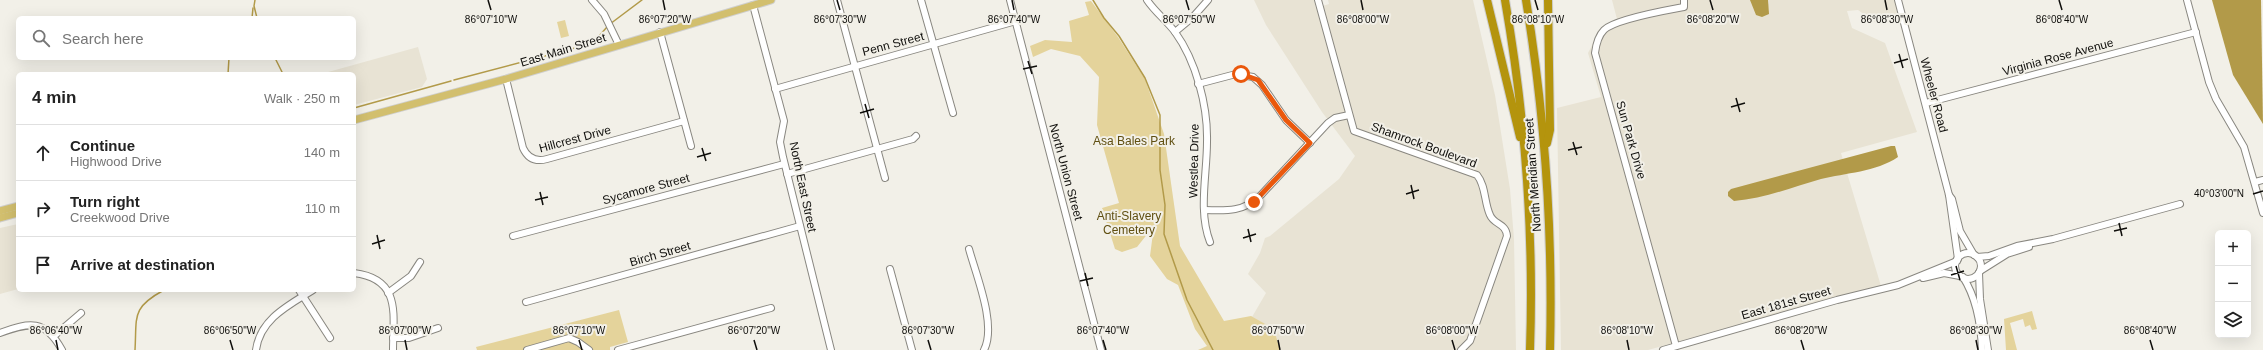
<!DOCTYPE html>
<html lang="en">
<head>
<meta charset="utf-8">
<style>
	body { margin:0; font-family:Arial,sans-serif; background:#f2f2f2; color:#222 }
	.controls { position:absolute; right:12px; bottom:12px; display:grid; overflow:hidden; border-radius:6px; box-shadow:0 4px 16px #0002 }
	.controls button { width:36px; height:36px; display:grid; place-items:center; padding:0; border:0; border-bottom:1px solid #e0e0e0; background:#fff; color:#222; font:20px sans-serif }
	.stop { position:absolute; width:12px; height:12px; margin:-9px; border:3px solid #ea580c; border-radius:50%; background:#fff }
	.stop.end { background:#ea580c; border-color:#fff; box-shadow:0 1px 4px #0008 }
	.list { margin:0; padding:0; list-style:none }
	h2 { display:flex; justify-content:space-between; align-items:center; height:52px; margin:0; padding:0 16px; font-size:17px }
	h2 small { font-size:13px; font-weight:400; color:#767676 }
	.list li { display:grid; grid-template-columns:26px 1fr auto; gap:12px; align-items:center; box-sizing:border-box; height:56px; padding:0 16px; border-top:1px solid #e0e0e0 }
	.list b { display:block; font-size:15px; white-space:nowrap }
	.list p { margin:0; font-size:13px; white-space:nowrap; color:#767676 }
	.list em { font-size:13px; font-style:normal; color:#767676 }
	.icon { flex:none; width:22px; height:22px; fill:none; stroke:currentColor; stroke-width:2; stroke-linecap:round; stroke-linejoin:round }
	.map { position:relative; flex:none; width:2263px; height:350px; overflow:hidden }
	.search { position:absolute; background:#fff; box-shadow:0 4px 16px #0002; left:16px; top:16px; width:340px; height:44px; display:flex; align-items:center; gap:10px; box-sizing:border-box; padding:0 14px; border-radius:6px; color:#767676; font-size:15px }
	.panel { position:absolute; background:#fff; box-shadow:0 4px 16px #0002; left:16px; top:72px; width:340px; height:220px; border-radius:6px }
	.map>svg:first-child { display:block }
	.built { fill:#e8e3d4 }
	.green { fill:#e4d39b }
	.water { fill:#b29a49 }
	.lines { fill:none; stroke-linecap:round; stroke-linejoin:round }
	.stream { stroke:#b29a49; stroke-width:1.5 }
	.minor-casing { stroke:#898780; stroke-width:8 }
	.major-casing { stroke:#cfcfce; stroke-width:9 }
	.highway-casing { stroke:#cfcfce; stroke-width:10 }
	.minor { stroke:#fff; stroke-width:6 }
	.major { stroke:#d2bf6e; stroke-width:7 }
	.highway { stroke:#b4940d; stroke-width:8 }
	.route { stroke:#ea580c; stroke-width:5 }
	.ticks { fill:none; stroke:#0f0e0b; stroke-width:1.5 }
	.labels { text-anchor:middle; stroke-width:4; stroke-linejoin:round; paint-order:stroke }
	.street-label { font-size:12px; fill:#0f0e0b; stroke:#f2f0e8 }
	.park-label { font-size:12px; fill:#604f11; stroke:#f2f0e8 }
	.ticks-label { font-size:10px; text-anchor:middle; fill:#0f0e0b; stroke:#f2f0e8; stroke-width:4; stroke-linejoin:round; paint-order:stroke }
</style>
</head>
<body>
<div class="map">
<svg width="2263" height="350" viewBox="0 0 2263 350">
	<rect width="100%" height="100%" fill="#f2f0e8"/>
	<g class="built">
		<polygon points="1254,0 1314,0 1316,8 1329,4 1328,0 1473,0 1495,95 1510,189 1514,239 1516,350 1280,350 1274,329 1252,317 1266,293 1248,274 1260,253 1265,238 1270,236 1339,179 1355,156 1322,112 1266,25"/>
		<polygon points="1612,0 1895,0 1898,13 1876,23 1858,10 1847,11 1852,28 1885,43 1917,132 1841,153 1881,286 1648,350 1561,350 1557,108 1601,97 1588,53 1599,32 1617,19"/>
		<polygon points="418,47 427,79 422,87 354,105 354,74 321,74"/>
		<polygon points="18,224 18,289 0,294 0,228"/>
	</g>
	<g class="green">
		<polygon points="1091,1 1118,37 1145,79 1164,134 1180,246 1224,321 1251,316 1274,329 1280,350 1198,350 1207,346 1195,329 1178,285 1167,279 1150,256 1153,233 1149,232 1137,247 1122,252 1115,249 1102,208 1119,203 1097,125 1099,77 1080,56 1051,49 1033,57 1030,46 1045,40 1072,42 1069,21 1089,15 1085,2"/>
		<polygon points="565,20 569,36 561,38 557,22"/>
		<polygon points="619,310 628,342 610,347 610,350 477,350 476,347"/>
		<polygon points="2032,311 2037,329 2032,330 2030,325 2025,327 2023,319 2010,323 2017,350 2006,350 2004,319"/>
	</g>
	<g class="water">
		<polygon points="1750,0 1768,0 1769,14 1762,17 1756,15"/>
		<polygon points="2212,0 2261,0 2263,124 2233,75"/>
		<path d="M1891 146H1895L1898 157C1876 172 1845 173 1821 179 1792 187 1764 199 1734 201L1728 196V192L1731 189Z"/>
	</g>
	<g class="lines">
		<g class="stream">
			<polyline points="255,0 254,6 257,18"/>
			<polyline points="1093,0 1104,18 1119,36 1145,78 1160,115 1160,170 1165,205 1164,234 1187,300 1213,350"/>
			<polyline points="252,18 253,8"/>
			<polyline points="610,24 642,0"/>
			<polyline points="275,58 283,74"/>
			<polyline points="228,74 229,58"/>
			<polyline points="454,80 575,48 599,36 607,27"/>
			<polyline points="354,108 451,81"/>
			<path d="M135 350C137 316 131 308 164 290"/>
		</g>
		<g class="minor-casing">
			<g id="minor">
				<polyline points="592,0 604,14 619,45"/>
				<polyline points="837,0 885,178"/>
				<polyline points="921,0 953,113"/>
				<polyline points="1010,0 1101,350"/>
				<path d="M1147 0C1155 12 1167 21 1175 32 1196 61 1208 106 1207 142 1207 175 1198 211 1210 242"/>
				<path d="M1318 0 1354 131 1477 175C1486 186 1484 202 1490 215 1494 225 1506 223 1507 236L1470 341 1461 350"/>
				<polyline points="1898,0 1949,195 1958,259"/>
				<polyline points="2187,0 2209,82 2216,99 2244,147 2263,213"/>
				<polyline points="753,5 784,121 780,142 783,157 831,350"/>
				<polyline points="660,32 691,146"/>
				<polyline points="1175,32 1193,17 1208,0"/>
				<path d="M506 79 523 148C528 159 536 162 547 159L684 121"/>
				<polyline points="1198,84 1236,74 1253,77 1262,85 1286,120 1310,143"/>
				<polyline points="775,89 1016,21"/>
				<polyline points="1926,103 2196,32"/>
				<polyline points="787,174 913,139 916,136"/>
				<polyline points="2255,182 2263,180"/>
				<polyline points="1949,195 1952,199 1960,231 1974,255"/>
				<path d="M1204 210C1227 211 1244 212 1261 195L1328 123 1335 118 1349 115"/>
				<polyline points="513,236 784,164"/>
				<path d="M969 249C976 275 997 325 984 350"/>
				<circle cx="1968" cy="266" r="13"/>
				<polyline points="1977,257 1989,256 2017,246 2053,239 2180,204"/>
				<polyline points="890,269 912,350"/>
				<polyline points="1980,271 2007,254 2029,247"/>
				<path d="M354 273C402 279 393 315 393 350"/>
				<polyline points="1979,273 1980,299 1988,350"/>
				<path d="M1963 277C1977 299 1981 324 1982 350"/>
				<polyline points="1923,278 1944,273 1960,276"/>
				<polyline points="299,290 330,338"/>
				<polyline points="388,293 411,276 420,262"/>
				<polyline points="526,302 800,226"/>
				<path d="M0 333C30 322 45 319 62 350"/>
				<polyline points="54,336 81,313"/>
				<polyline points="393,338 409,338 438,328"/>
				<path d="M1676 346 1595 53C1596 45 1598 36 1604 30 1615 19 1668 10 1684 7V0"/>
				<path d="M256 350C260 319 289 305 313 290"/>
				<polyline points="527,350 569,338 578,342 589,350"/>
				<polyline points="618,350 771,308"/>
				<polyline points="1663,350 1837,300 1898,285 1957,261"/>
			</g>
		</g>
		<g class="major-casing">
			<g id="major">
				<polyline points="354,120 506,79 771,0"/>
				<polyline points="0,211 18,206"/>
				<polyline points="0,218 18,213"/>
			</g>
		</g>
		<g class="highway-casing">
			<g id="highway">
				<polyline points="1487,0 1520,137"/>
				<path d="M1505 0C1525 115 1534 234 1530 350"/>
				<path d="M1526 0C1545 116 1553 232 1550 350"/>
				<polyline points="1547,143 1550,130 1548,0"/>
			</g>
		</g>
		<use href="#minor" class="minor"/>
		<use href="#major" class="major"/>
		<use href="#highway" class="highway"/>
	</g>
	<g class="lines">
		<polyline class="route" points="1241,74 1258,80 1286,120 1310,143 1254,202"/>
	</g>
	<path class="ticks" d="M488 0 491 10M663 0 665 10M837 0 840 10M1012 0 1014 10M1186 0 1189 10M1361 0 1363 10M1535 0 1538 10M1710 0 1713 10M1885 0 1887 10M2059 0 2062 10M1899 54 1903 68M1028 61 1032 74M1894 63 1908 59M1023 69 1037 66M1736 98 1740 112M865 104 869 118M1731 107 1745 103M860 113 874 109M1573 142 1577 155M702 148 706 161M1568 150 1582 147M697 157 711 153M1411 185 1414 199M540 192 543 205M1406 194 1419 190M2253 194 2263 191M535 200 548 197M2119 223 2122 236M1248 229 1251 242M2114 231 2127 228M377 235 380 249M1243 238 1256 234M372 244 385 240M1956 266 1960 280M1085 273 1088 286M1951 275 1964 271M1080 281 1093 278M56 340 58 350M230 340 233 350M405 340 407 350M579 340 582 350M754 340 757 350M928 340 931 350M1103 340 1106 350M1278 340 1280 350M1452 340 1455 350M1627 340 1629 350M1801 340 1804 350M1976 340 1978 350M2150 340 2153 350"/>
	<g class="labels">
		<g class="street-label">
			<text transform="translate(893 44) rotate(-15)" y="4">Penn Street</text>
			<text transform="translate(563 50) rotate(-17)" y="4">East Main Street</text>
			<text transform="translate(2058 57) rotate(-15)" y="4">Virginia Rose Avenue</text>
			<text transform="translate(1934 95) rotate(75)" y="4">Wheeler Road</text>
			<text transform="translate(575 139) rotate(-15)" y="4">Hillcrest Drive</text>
			<text transform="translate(1631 140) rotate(74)" y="4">Sun Park Drive</text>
			<text transform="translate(1424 145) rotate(20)" y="4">Shamrock Boulevard</text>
			<text transform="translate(1194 161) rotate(-89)" y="4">Westlea Drive</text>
			<text transform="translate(1066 172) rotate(75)" y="4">North Union Street</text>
			<text transform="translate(1533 175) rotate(-94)" y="4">North Meridian Street</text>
			<text transform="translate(803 187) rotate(78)" y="4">North East Street</text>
			<text transform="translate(646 189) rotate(-15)" y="4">Sycamore Street</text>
			<text transform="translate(660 254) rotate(-16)" y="4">Birch Street</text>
			<text transform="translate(1786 303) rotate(-16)" y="4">East 181st Street</text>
		</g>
		<g class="park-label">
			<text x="1134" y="145">Asa Bales Park</text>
			<text x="1129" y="220">Anti-Slavery<tspan x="1129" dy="14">Cemetery</tspan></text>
		</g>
	</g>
	<g class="ticks-label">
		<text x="491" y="23">86°07'10"W</text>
		<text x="665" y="23">86°07'20"W</text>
		<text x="840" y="23">86°07'30"W</text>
		<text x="1014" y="23">86°07'40"W</text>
		<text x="1189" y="23">86°07'50"W</text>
		<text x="1363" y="23">86°08'00"W</text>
		<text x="1538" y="23">86°08'10"W</text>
		<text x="1713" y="23">86°08'20"W</text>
		<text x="1887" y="23">86°08'30"W</text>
		<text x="2062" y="23">86°08'40"W</text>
		<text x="2219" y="197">40°03'00"N</text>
		<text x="56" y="334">86°06'40"W</text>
		<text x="230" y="334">86°06'50"W</text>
		<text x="405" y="334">86°07'00"W</text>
		<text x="579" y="334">86°07'10"W</text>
		<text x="754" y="334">86°07'20"W</text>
		<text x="928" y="334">86°07'30"W</text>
		<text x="1103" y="334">86°07'40"W</text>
		<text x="1278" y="334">86°07'50"W</text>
		<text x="1452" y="334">86°08'00"W</text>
		<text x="1627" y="334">86°08'10"W</text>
		<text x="1801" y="334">86°08'20"W</text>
		<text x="1976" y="334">86°08'30"W</text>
		<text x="2150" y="334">86°08'40"W</text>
	</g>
</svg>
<div class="controls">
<button>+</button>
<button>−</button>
<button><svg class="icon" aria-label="layers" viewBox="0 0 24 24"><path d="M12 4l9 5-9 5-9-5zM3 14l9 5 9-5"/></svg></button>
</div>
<div class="stop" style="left:1241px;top:74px"></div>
<div class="stop end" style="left:1254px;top:202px"></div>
<div class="search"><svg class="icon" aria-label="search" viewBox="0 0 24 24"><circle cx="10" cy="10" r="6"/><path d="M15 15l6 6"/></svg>Search here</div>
<section class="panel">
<h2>4 min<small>Walk · 250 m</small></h2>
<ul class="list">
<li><svg class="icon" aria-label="ahead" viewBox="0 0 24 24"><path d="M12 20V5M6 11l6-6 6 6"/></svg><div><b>Continue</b><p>Highwood Drive</p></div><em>140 m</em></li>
<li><svg class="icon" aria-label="right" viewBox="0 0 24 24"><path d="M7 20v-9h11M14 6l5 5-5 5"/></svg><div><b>Turn right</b><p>Creekwood Drive</p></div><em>110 m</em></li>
<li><svg class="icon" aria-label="arrive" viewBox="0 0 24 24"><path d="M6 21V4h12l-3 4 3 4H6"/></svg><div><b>Arrive at destination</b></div></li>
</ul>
</section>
</div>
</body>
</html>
